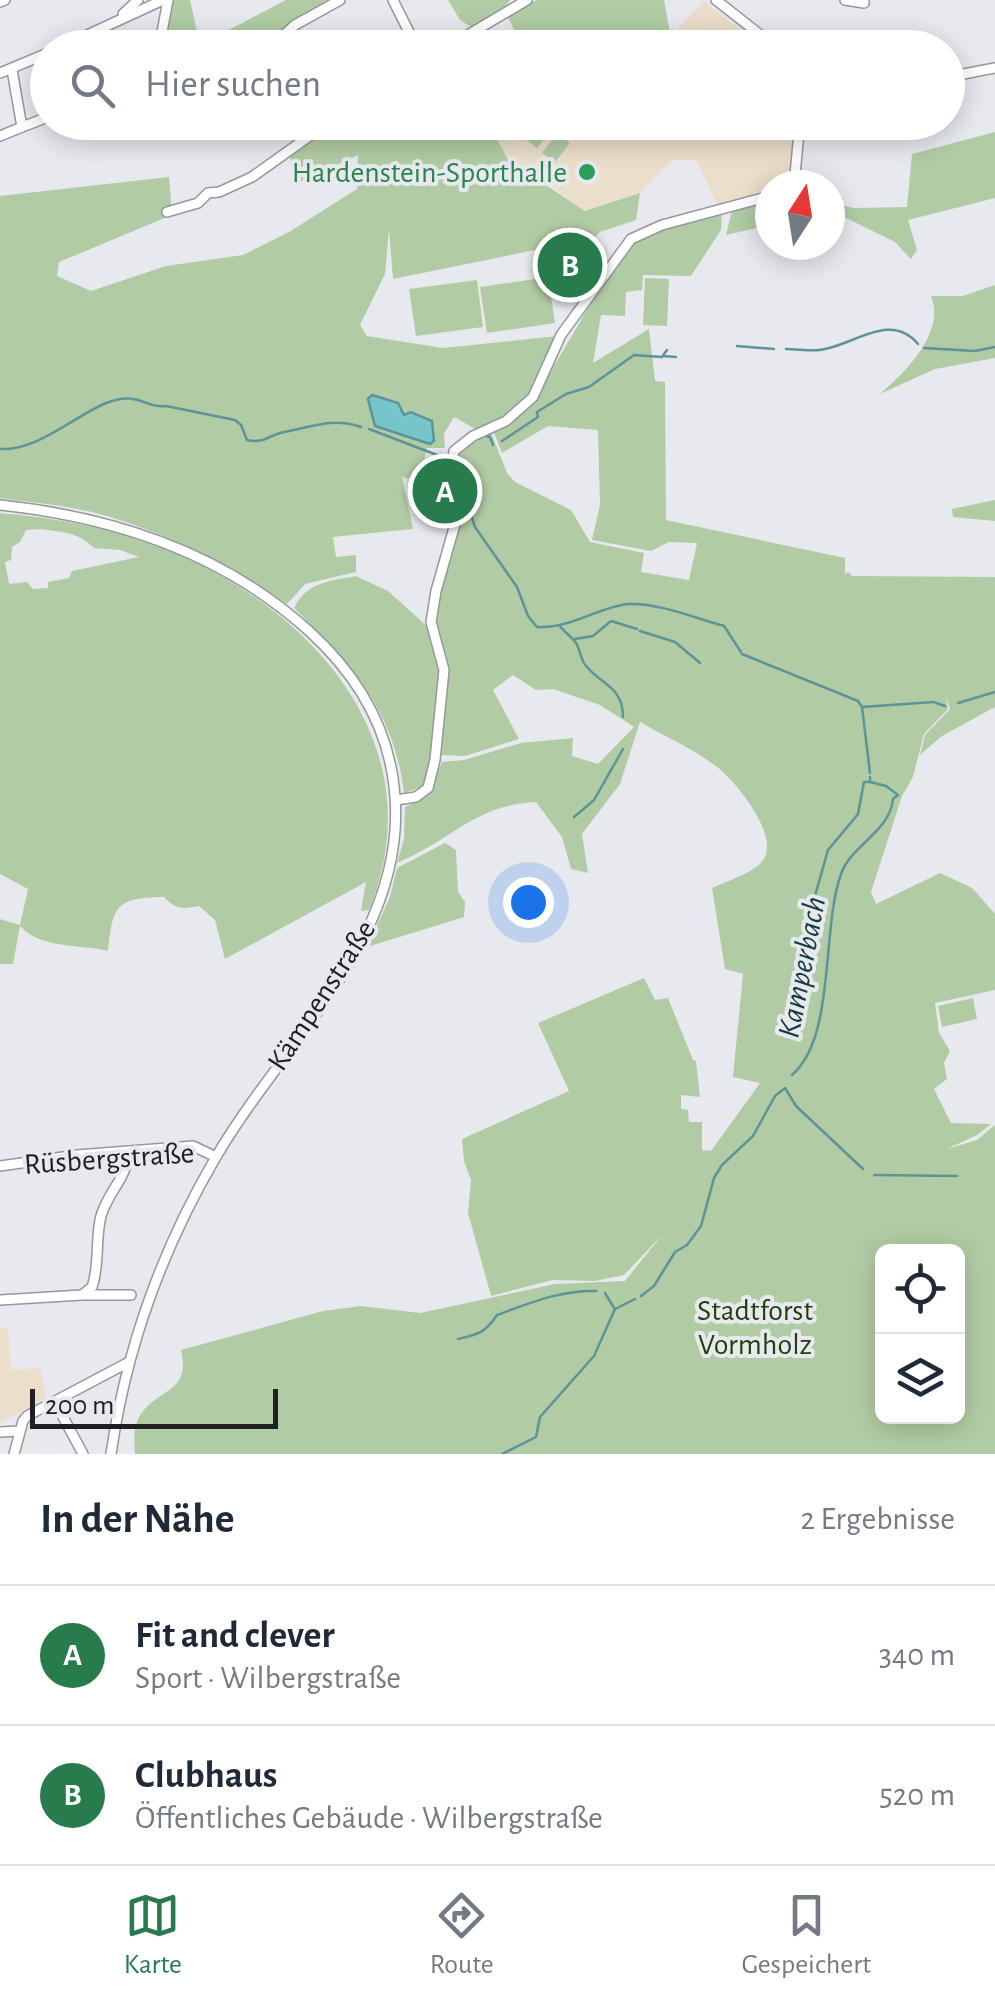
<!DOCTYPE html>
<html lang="de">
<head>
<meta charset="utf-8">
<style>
	body { margin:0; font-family:"Alegreya Sans",sans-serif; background:#f2f2f3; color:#1f2937 }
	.controls { position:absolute; right:30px; bottom:30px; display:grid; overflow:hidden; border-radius:15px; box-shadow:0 5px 25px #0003 }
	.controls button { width:90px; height:90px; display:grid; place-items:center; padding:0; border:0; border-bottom:2px solid #e0e1e3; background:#fff; color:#1f2937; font:50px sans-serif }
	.compass { position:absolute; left:755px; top:170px; width:90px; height:90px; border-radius:50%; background:#fff; box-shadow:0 5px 25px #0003; rotate:12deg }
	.scale { position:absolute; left:30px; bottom:25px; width:248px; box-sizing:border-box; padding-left:10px; border:5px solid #202022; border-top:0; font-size:28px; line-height:35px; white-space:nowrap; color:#202022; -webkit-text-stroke:8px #e8e9ef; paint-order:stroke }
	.you { position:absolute; left:528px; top:902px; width:35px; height:35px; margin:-25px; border:8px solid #fff; border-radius:50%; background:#1a73e8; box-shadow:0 0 0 15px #1a73e833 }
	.badge { display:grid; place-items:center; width:65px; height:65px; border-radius:50%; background:#287b4d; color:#fff; font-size:32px; font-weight:700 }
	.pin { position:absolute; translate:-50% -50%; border:5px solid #fff; box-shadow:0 2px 10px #0006 }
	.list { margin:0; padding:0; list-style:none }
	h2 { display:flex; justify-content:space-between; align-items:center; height:130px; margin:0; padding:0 40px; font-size:42px }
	h2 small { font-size:32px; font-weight:400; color:#747a83 }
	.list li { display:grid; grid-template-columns:65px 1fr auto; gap:30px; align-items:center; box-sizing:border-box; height:140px; padding:0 40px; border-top:2px solid #e0e1e3 }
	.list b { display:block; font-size:38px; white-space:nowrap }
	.list p { margin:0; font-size:32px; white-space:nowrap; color:#747a83 }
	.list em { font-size:32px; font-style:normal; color:#747a83 }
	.icon { flex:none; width:55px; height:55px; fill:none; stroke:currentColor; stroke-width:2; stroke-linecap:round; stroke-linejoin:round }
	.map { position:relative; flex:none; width:995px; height:1454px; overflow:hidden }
	.search { position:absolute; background:#fff; box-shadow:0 5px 25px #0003; left:30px; right:30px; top:30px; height:110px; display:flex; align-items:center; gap:25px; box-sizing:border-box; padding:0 35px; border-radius:55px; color:#747a83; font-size:38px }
	.sheet { height:410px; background:#fff }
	nav { display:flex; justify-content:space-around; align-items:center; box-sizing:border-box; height:140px; border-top:2px solid #e0e1e3; background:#fff; font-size:28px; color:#747a83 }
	nav a { display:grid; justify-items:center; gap:5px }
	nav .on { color:#287b4d }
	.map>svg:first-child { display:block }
	.education { fill:#ebdeca }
	.green { fill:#b1cca4; fill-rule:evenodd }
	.water { fill:#77c5ca; stroke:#5d9498; stroke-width:2.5 }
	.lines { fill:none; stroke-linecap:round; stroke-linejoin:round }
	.stream { stroke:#5d9498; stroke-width:2.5 }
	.minor-casing { stroke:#96969c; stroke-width:12 }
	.minor { stroke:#fff; stroke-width:9 }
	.leisure-dot { fill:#2e9e5b; stroke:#e8e9ef; stroke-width:4 }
	.labels { text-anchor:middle; stroke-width:8; stroke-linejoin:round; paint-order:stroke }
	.leisure-label { font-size:30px; fill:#27864d; stroke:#e8e9ef; text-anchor:end }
	.street-label { font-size:30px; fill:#202022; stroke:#e8e9ef }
	.park-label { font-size:30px; fill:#21400c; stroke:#e8e9ef }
	.water-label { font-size:32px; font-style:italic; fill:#143b3d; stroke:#e8e9ef }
</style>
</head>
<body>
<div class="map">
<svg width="995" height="1454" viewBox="0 0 995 1454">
	<rect width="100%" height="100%" fill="#e8e9ef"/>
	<g class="education">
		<polygon points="704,1 748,36 749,47 661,47"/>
		<polygon points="592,122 793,123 793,176 787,185 770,185 770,190 717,205 696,160 672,160 640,193 585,211 543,180 508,160 490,123 573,123 583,131 590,131"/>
		<polygon points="0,1328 8,1328 11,1370 40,1368 46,1398 0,1423"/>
	</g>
	<g class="green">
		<polygon points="172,0 190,0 200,45 286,0 334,0 295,21 264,47 162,48"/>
		<polygon points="448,0 510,0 504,8 471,27 460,20"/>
		<polygon points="537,0 664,0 670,33 659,47 522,47 507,15"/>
		<path d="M332 123H422L423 132 456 123H489L508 160 585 211 640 193 636 220 600 232 594 238 393 279 389 229 385 274 360 325 367 336 443 348 558 336C533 392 534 400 481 432L454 417 444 434 445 448H427L419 481 402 477 413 529 333 537 336 557 356 555V572L305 584 287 604C230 566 172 535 107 516 73 506 35 503 0 498V196L169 177 172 215 59 262 57 276 91 291 166 266 243 255 289 232 357 189 358 155 300 182 288 153Z"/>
		<polygon points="516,123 548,123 554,127 537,148 512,129"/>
		<polygon points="995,132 995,198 908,220 917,250 911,259 895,242 830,210 830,201 853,208 907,207 912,154"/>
		<polygon points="557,133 570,143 555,162 542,153"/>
		<polygon points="770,202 770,225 726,235 732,211"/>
		<path d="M722 212 721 230 691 276 643 275 642 290 626 292 625 316 601 315 593 363 649 329 655 381 665 382 666 520 845 558V574L849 572 852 576 995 577V707L942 736 920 755 925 735 950 709 946 697 948 709 924 734 913 777 902 796 871 892 876 904 940 873 972 888 995 914V990L935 1003 939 1033 950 1051 944 1063 947 1079 934 1089 951 1123 991 1124 977 1135 947 1149 977 1140 995 1125V1454H135C134 1441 133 1425 141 1414 160 1387 191 1393 181 1350L323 1311 361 1306 420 1313 555 1284 625 1281 662 1235 624 1275 595 1281 553 1280 491 1296 468 1213 471 1180 464 1161 462 1139 569 1091 538 1023 644 978 655 1000 668 998 693 1060 696 1061 700 1097 681 1095V1109L688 1110 689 1122H702V1150L711 1151 760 1083 733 1077 743 974 725 969 712 888C727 881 750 874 761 863 783 840 739 786 721 770 698 751 666 737 640 722L620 784 582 834 588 873 571 869 562 837 536 802C474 805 451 841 397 863L404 839 405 807 427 796 442 762 464 760 521 743 573 738 572 756 598 764 634 727 600 705 553 689 536 690 513 675 493 690 519 739 465 756 438 755 447 669 435 621 436 607 462 514 453 468 455 452 490 430 507 473 515 482 571 510 590 542 644 553 641 572 689 580 697 543 669 542 651 551 592 540 600 505 598 430 548 426 502 453 493 430 535 398 606 278 633 241 660 228ZM882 1252H958V1416H882Z"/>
		<polygon points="548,277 555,323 487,333 480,287"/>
		<polygon points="645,278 669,279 667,326 643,325"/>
		<polygon points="477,280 483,327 416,336 409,289"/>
		<path d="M995 285V358L935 369 880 394C905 373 946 332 931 296H963Z"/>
		<polygon points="995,500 995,521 953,517 952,509"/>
		<path d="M0 513C57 518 111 528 164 549 310 606 437 744 369 910L361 911 366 882 225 959 215 920 199 906C183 909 176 910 164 897 116 898 113 905 108 951 79 944 41 949 20 926L13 964H0V919L20 925 28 889 0 874ZM40 529C61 532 79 532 94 548L120 550 139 557 72 571 69 578 48 582V588L33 589 27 582 9 584 5 562 11 560 12 547 20 542 26 530Z"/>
		<path d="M356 576 388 591 430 629 442 668 430 776 424 786 404 793C394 710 352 665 294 608 307 582 329 581 356 576Z"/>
		<polygon points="445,843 456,850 458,892 465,902 464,917 367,947 390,897 397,868"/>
		<polygon points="973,998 977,1019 942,1027 938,1006"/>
	</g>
	<polygon class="water" points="372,395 398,403 404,415 411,412 432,421 434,441 430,444 375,426 368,399"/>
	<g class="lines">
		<g class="stream">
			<polyline points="737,346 774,349"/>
			<polyline points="924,348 975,351 995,347"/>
			<path d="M786 349C797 349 809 351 819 350 852 347 890 310 918 344"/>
			<polyline points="663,356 676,357"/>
			<polyline points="369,429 445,458"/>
			<polyline points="483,435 490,437 493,445"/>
			<polyline points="502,441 538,417 537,412 566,394 589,387 634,355 662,357 667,350"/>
			<path d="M0 449C37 451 73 417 106 403 139 390 145 409 166 406L235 420 241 425 247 440C264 444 269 435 284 432 311 427 333 417 361 427"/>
			<path d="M455 467 475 527 517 587 528 616 537 627C571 629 600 606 629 604 659 603 695 618 724 626L741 652"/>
			<path d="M559 625C564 632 571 636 576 643 581 651 580 659 586 666 602 685 623 687 623 717"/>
			<polyline points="640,631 675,642 700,663"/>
			<polyline points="575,639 593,636 611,621 637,629"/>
			<polyline points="742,654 858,701 862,707 870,773"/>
			<polyline points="936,703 945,706"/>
			<polyline points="958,703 995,692"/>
			<polyline points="862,707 934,702"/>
			<polyline points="574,817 594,800 623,749"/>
			<polyline points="798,1004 809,917 828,850 858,814 864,782 870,782"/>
			<path d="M792 1075C836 1037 821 930 841 874 851 845 890 832 893 799L898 795 886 786 870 782V777"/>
			<polyline points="874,1175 957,1176"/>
			<polyline points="605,1293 614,1308"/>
			<polyline points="641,1296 654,1286 675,1252 687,1245 701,1226 714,1178 722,1165 753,1136 775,1096 785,1088 796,1106 863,1169"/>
			<path d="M458 1339C479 1334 485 1333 497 1315 530 1303 560 1290 596 1291"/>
			<polyline points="502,1454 536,1437 540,1417 594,1356 615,1309 635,1299"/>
		</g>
		<g class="minor-casing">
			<g id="minor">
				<polyline points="393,0 417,48"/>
				<polyline points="716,0 777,48"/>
				<polyline points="845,0 864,3 864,0"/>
				<polyline points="0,2 5,0"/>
				<polyline points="123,14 138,0"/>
				<polyline points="59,48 163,0"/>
				<polyline points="159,48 168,0"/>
				<polyline points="269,48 295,25 340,0"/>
				<polyline points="446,48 527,0"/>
				<polyline points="12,70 22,127 48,117"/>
				<polyline points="0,73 48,53"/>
				<polyline points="948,77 995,68"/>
				<polyline points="0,136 22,127"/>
				<polyline points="794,185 800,122"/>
				<polyline points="167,212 198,203 208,193 219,192 252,177 329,122"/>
				<path d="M0 505C114 517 222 552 309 631 354 672 387 724 394 786 412 934 284 1040 216 1157 162 1249 126 1349 111 1454"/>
				<polyline points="396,800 416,797 428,788 435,760 444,670 431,622 436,591 459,510 451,469 454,451 473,436 506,421 533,397 561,335 631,239 662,225 770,196"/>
				<polyline points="0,1166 77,1155 193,1146 216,1157"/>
				<polyline points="82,1295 131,1295"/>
				<path d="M0 1300 82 1295 92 1287C100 1264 95 1239 101 1216 109 1189 126 1181 129 1151"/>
				<polyline points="55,1402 83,1454"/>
				<polyline points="0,1432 20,1431"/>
				<polyline points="14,1454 23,1421 27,1416 129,1362"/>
			</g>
		</g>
		<use href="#minor" class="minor"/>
	</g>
	<circle class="leisure-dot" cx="587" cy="172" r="10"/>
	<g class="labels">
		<g class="leisure-label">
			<text x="567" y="182">Hardenstein-Sporthalle</text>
		</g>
		<g class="street-label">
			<text transform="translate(321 995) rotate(-57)" y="10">Kämpenstraße</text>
			<text transform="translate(109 1158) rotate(-4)" y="10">Rüsbergstraße</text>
		</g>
		<g class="park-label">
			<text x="755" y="1320">Stadtforst<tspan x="755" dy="34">Vormholz</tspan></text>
		</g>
		<g class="water-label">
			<text transform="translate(801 967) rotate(-79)" y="11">Kamperbach</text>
		</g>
	</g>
</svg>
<div class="controls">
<button><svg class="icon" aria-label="locate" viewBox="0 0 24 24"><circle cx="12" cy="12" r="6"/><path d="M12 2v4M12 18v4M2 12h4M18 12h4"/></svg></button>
<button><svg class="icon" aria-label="layers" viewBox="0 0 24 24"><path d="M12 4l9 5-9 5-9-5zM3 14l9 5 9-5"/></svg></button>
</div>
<svg class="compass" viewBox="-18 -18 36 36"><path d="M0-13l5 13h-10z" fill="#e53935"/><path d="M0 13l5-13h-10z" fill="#747a83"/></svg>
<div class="scale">200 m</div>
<div class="you"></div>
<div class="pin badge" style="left:445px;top:491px">A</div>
<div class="pin badge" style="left:570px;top:265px">B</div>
<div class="search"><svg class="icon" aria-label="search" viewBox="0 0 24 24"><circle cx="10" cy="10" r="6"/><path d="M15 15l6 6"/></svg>Hier suchen</div>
</div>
<section class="sheet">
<h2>In der Nähe<small>2 Ergebnisse</small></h2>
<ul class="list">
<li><span class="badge">A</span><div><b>Fit and clever</b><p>Sport · Wilbergstraße</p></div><em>340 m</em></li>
<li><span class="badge">B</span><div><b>Clubhaus</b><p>Öffentliches Gebäude · Wilbergstraße</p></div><em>520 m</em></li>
</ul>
</section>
<nav>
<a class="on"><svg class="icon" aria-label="map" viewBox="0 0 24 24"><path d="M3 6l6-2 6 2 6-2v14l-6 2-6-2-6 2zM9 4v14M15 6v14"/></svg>Karte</a>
<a><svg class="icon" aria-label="directions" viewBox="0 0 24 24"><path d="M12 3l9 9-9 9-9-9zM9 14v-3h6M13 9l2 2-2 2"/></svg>Route</a>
<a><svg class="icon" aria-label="saved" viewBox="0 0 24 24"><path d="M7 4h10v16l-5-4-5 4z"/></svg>Gespeichert</a>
</nav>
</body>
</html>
